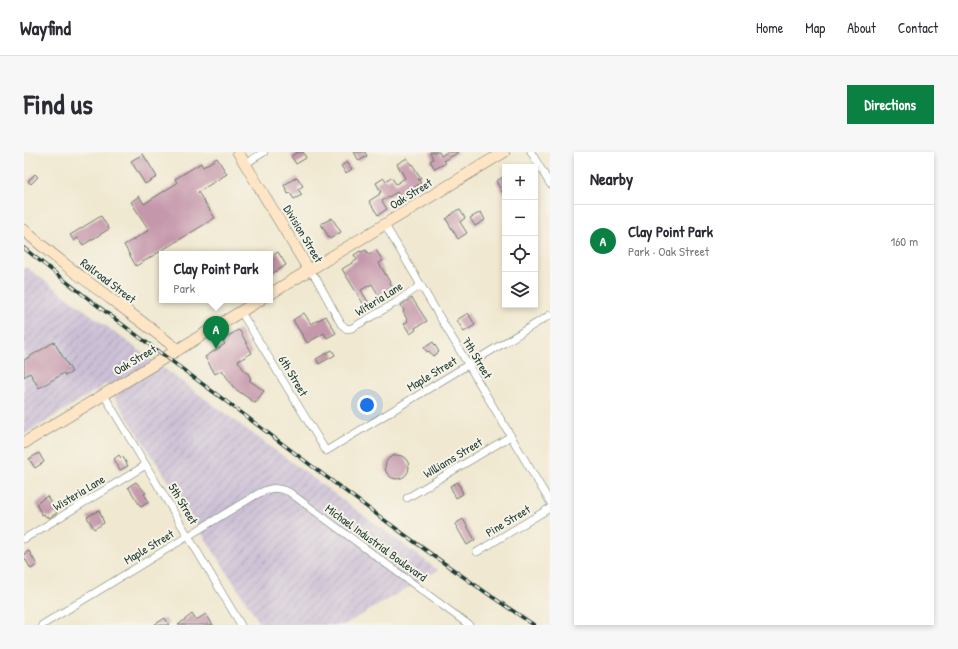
<!DOCTYPE html>
<html lang="en">
<head>
<meta charset="utf-8">
<style>
	body { margin:0; font-family:"Patrick Hand",sans-serif; background:#f7f7f7; color:#2b2b33 }
	.controls { position:absolute; right:12px; top:12px; display:grid; overflow:hidden; border-radius:0px; box-shadow:0 2px 6px #0003 }
	.controls button { width:36px; height:36px; display:grid; place-items:center; padding:0; border:0; border-bottom:1px solid #e1e1e2; background:#fff; color:#2b2b33; font:20px sans-serif }
	.you { position:absolute; left:343px; top:253px; width:14px; height:14px; margin:-10px; border:3px solid #fff; border-radius:50%; background:#1a73e8; box-shadow:0 0 0 6px #1a73e833 }
	.badge { display:grid; place-items:center; width:26px; height:26px; border-radius:50%; background:#0b8043; color:#fff; font-size:13px; font-weight:700 }
	.pin { position:absolute; translate:-50% -33px; filter:drop-shadow(0 1px 2px #0008) }
	.pin::after { content:''; position:absolute; top:21px; width:14px; height:12px; background:inherit; clip-path:polygon(0 0,100% 0,50% 100%) }
	.popup { position:absolute; left:135px; top:99px; width:114px; height:52px; box-sizing:border-box; display:grid; place-content:center; border-radius:0px; background:#fff; filter:drop-shadow(0 1px 3px #0005); font-size:13px; white-space:nowrap; color:#7c7c81 }
	.popup b { font-size:15px; color:#2b2b33 }
	.popup::after { content:''; position:absolute; left:50%; top:100%; margin-left:-8px; border:8px solid transparent; border-top-color:#fff }
	.list { margin:0; padding:0; list-style:none }
	h2 { display:flex; justify-content:space-between; align-items:center; height:52px; margin:0; padding:0 16px; font-size:17px }
	h2 small { font-size:13px; font-weight:400; color:#7c7c81 }
	.list li { display:grid; grid-template-columns:26px 1fr auto; gap:12px; align-items:center; box-sizing:border-box; height:72px; padding:0 16px; border-top:1px solid #e1e1e2 }
	.list b { display:block; font-size:15px; white-space:nowrap }
	.list p { margin:0; font-size:13px; white-space:nowrap; color:#7c7c81 }
	.list em { font-size:13px; font-style:normal; color:#7c7c81 }
	.icon { flex:none; width:22px; height:22px; fill:none; stroke:currentColor; stroke-width:2; stroke-linecap:round; stroke-linejoin:round }
	.map { position:relative; flex:none; width:526px; height:473px; overflow:hidden; border-radius:0px }
	header { display:flex; align-items:center; gap:24px; box-sizing:border-box; height:56px; padding:0 20px; background:#fff; border-bottom:1px solid #e1e1e2 }
	header strong { font-size:19px }
	nav { display:flex; gap:22px; margin-inline-start:auto; font-size:14px }
	.intro { display:flex; align-items:center; justify-content:space-between; box-sizing:border-box; height:96px; padding:0 24px }
	h1 { margin:0; font-size:28px }
	.button { padding:10px 18px; border-radius:0px; background:#0b8043; color:#fff; font-size:14px; font-weight:700 }
	main { display:flex; gap:24px; padding:0 24px }
	aside { flex:1; background:#fff; border-radius:0px; box-shadow:0 2px 6px #0003 }
	.map>svg:first-child { display:block }
	.industrial { fill:url(#industrial-furrows) }
	.building { fill:#c597ab }
	.lines { fill:none; stroke-linecap:round; stroke-linejoin:round }
	.street-casing { stroke:#68796b; stroke-width:8 }
	.secondary-casing { stroke:#68796b; stroke-width:12 }
	.street { stroke:#fff; stroke-width:7 }
	.secondary { stroke:#fee5c5; stroke-width:11 }
	.rail-casing { stroke:#1f3d34; stroke-width:3.5 }
	.rail { stroke:#f7f3e8; stroke-width:2; stroke-dasharray:6; stroke-linecap:butt }
	.labels { text-anchor:middle; stroke-width:4; stroke-linejoin:round; paint-order:stroke }
	.street-label { font-size:12px; fill:#1f3d34; stroke:#f7f3e8 }
</style>
</head>
<body>
<header>
<strong>Wayfind</strong>
<nav><a>Home</a><a>Map</a><a>About</a><a>Contact</a></nav>
</header>
<div class="intro"><h1>Find us</h1><a class="button">Directions</a></div>
<main>
<div class="map">
<svg width="526" height="473" viewBox="0 0 526 473">
	<defs>
		<pattern id="industrial-furrows" width="10" height="10" patternUnits="userSpaceOnUse"><rect width="10" height="10" fill="#cbbfd5"/><path d="M-1 1l2-2M0 10L10 0M9 11l2-2" fill="none" stroke="#a49cae"/></pattern>
	</defs>
	<rect width="100%" height="100%" fill="#f7f3e8"/>
	<filter id="ink" filterUnits="userSpaceOnUse"><feTurbulence type="fractalNoise" baseFrequency=".025" numOctaves="2"/><feDisplacementMap in="SourceGraphic" scale="8" xChannelSelector="R" yChannelSelector="G"/><feConvolveMatrix kernelMatrix="1 2 1 2 8 2 1 2 1" color-interpolation-filters="sRGB"/></filter>
	<filter id="wash" filterUnits="userSpaceOnUse"><feTurbulence type="fractalNoise" baseFrequency=".012" numOctaves="4" result="noise"/><feDisplacementMap in="SourceGraphic" scale="16" xChannelSelector="R" yChannelSelector="G"/><feGaussianBlur stdDeviation="0.9" result="paint"/><feColorMatrix in="noise" values="0 0 0 0 0 0 0 0 0 0 0 0 0 0 0 0 0 1.4 0 .05"/><feComposite in="paint" operator="in"/></filter>
	<g filter="url(#wash)">
		<rect width="100%" height="100%" fill="#f0e8d0"/>
		<polygon class="industrial" points="2,115 414,418 320,473 237,473 82,232 0,283 0,117"/>
		<g id="blocks">
			<g class="building">
				<polygon points="274,0 279,0 282,6 272,12 267,4"/>
				<polygon points="330,0 341,0 343,4 335,9"/>
				<polygon points="406,0 415,0 417,4 423,0 435,0 421,8 420,9 422,11 411,17 406,9 409,7"/>
				<polygon points="119,2 133,25 121,32 107,9"/>
				<polygon points="193,6 203,22 174,40 191,66 112,114 100,93 125,78 107,50 115,44 120,52 153,31 151,27 177,11 179,15"/>
				<polygon points="383,6 387,13 388,12 397,26 394,27 397,31 383,40 384,42 377,47 373,40 358,49 363,57 354,63 345,49 356,42 355,41 357,40 352,31 360,26 362,29 367,25 372,32 381,26 373,12"/>
				<polygon points="323,10 328,17 322,21 317,14"/>
				<polygon points="11,22 14,25 7,32 4,29"/>
				<polygon points="481,24 481,45 472,29"/>
				<polygon points="273,25 279,34 274,37 278,43 270,47 266,41 264,42 260,33"/>
				<polygon points="433,58 436,58 441,66 436,70 443,81 434,87 422,67"/>
				<polygon points="457,60 461,68 451,74 446,66"/>
				<polygon points="77,64 85,77 59,93 54,86 50,89 46,83"/>
				<polygon points="308,66 317,80 306,87 297,72"/>
				<polygon points="342,98 345,103 352,98 359,109 355,111 372,141 358,149 348,132 337,138 344,150 340,153 318,117 333,108 330,103 336,99 337,100"/>
				<polygon points="254,100 262,113 246,123 246,105"/>
				<polygon points="388,146 403,169 391,176 392,178 386,182 380,172 384,169 379,160 380,159 377,153"/>
				<polygon points="280,161 287,172 302,164 312,181 303,186 300,181 283,191 269,168"/>
				<polygon points="444,161 451,173 440,180 433,168"/>
				<polygon points="214,178 216,179 228,201 214,209 222,221 223,220 227,227 225,228 240,239 231,251 210,236 198,218 191,222 181,205 201,192 199,189 201,188 201,186"/>
				<polygon points="30,190 48,220 41,224 40,221 15,236 6,221 0,225 0,208"/>
				<polygon points="409,190 415,200 409,204 405,199 403,200 400,196"/>
				<polygon points="308,198 311,203 295,212 292,207"/>
				<polygon points="15,301 20,310 11,316 5,307"/>
				<polygon points="95,303 97,306 99,305 104,314 96,318 90,307"/>
				<circle cx="373" cy="315" r="12"/>
				<polygon points="112,330 122,341 120,342 125,350 117,355 104,335"/>
				<polygon points="434,330 439,342 432,346 426,334"/>
				<polygon points="23,344 33,361 25,366 24,364 22,365 20,362 18,363 12,352"/>
				<polygon points="75,358 80,371 70,377 63,365"/>
				<polygon points="439,367 451,388 443,393 431,372"/>
				<polygon points="5,399 13,413 7,417 0,405 0,402"/>
				<polygon points="168,462 172,468 182,462 189,473 154,473"/>
				<polygon points="141,466 145,473 130,473"/>
			</g>
		</g>
	</g>
	<g filter="url(#ink)">
		<use href="#blocks" fill-opacity="0" stroke="#68796b" stroke-width="1"/>
		<g class="lines">
			<g class="street-casing">
				<g id="street">
					<polyline points="507,0 526,32"/>
					<polyline points="221,12 240,0"/>
					<polyline points="361,73 526,350"/>
					<polyline points="285,118 292,126 317,172 323,177 328,176 371,151 397,133"/>
					<polyline points="217,160 302,299 526,163"/>
					<polyline points="80,243 217,473"/>
					<polyline points="383,346 487,284"/>
					<polyline points="0,387 122,313"/>
					<polyline points="453,400 526,356"/>
					<path d="M18 473 230 344C244 336 250 334 265 340L445 473"/>
				</g>
			</g>
			<g class="secondary-casing">
				<g id="secondary">
					<polyline points="214,0 285,118"/>
					<path d="M0 78C48 122 104 157 154 198"/>
					<polyline points="246,142 480,0"/>
					<polyline points="0,291 236,148"/>
				</g>
			</g>
			<use href="#street" class="street"/>
			<use href="#secondary" class="secondary"/>
			<g class="rail-casing">
				<path id="rail" d="M0 96C68 152 140 203 211 256 309 330 407 405 510 473"/>
			</g>
			<use href="#rail" class="rail"/>
		</g>
	</g>
	<g class="labels">
		<g class="street-label">
			<text transform="translate(387 42) rotate(-32)" y="4">Oak Street</text>
			<text transform="translate(279 82) rotate(59)" y="4">Division Street</text>
			<text transform="translate(84 129) rotate(37)" y="4">Railroad Street</text>
			<text transform="translate(355 147) rotate(-32)" y="4">Witeria Lane</text>
			<text transform="translate(453 206) rotate(59)" y="4">7th Street</text>
			<text transform="translate(111 208) rotate(-31)" y="4">Oak Street</text>
			<text transform="translate(408 222) rotate(-31)" y="4">Maple Street</text>
			<text transform="translate(269 224) rotate(59)" y="4">6th Street</text>
			<text transform="translate(429 306) rotate(-31)" y="4">Williams Street</text>
			<text transform="translate(55 341) rotate(-31)" y="4">Wisteria Lane</text>
			<text transform="translate(159 352) rotate(59)" y="4">5th Street</text>
			<text transform="translate(484 369) rotate(-31)" y="4">Pine Street</text>
			<text transform="translate(352 391) rotate(36)" y="4">Michael Industrial Boulevard</text>
			<text transform="translate(125 395) rotate(-31)" y="4">Maple Street</text>
		</g>
	</g>
</svg>
<div class="controls">
<button>+</button>
<button>−</button>
<button><svg class="icon" aria-label="locate" viewBox="0 0 24 24"><circle cx="12" cy="12" r="6"/><path d="M12 2v4M12 18v4M2 12h4M18 12h4"/></svg></button>
<button><svg class="icon" aria-label="layers" viewBox="0 0 24 24"><path d="M12 4l9 5-9 5-9-5zM3 14l9 5 9-5"/></svg></button>
</div>
<div class="you"></div>
<div class="pin badge" style="left:192px;top:197px">A</div>
<div class="popup"><b>Clay Point Park</b>Park</div>
</div>
<aside>
<h2>Nearby<small></small></h2>
<ul class="list">
<li><span class="badge">A</span><div><b>Clay Point Park</b><p>Park · Oak Street</p></div><em>160 m</em></li>
</ul>
</aside>
</main>
</body>
</html>
